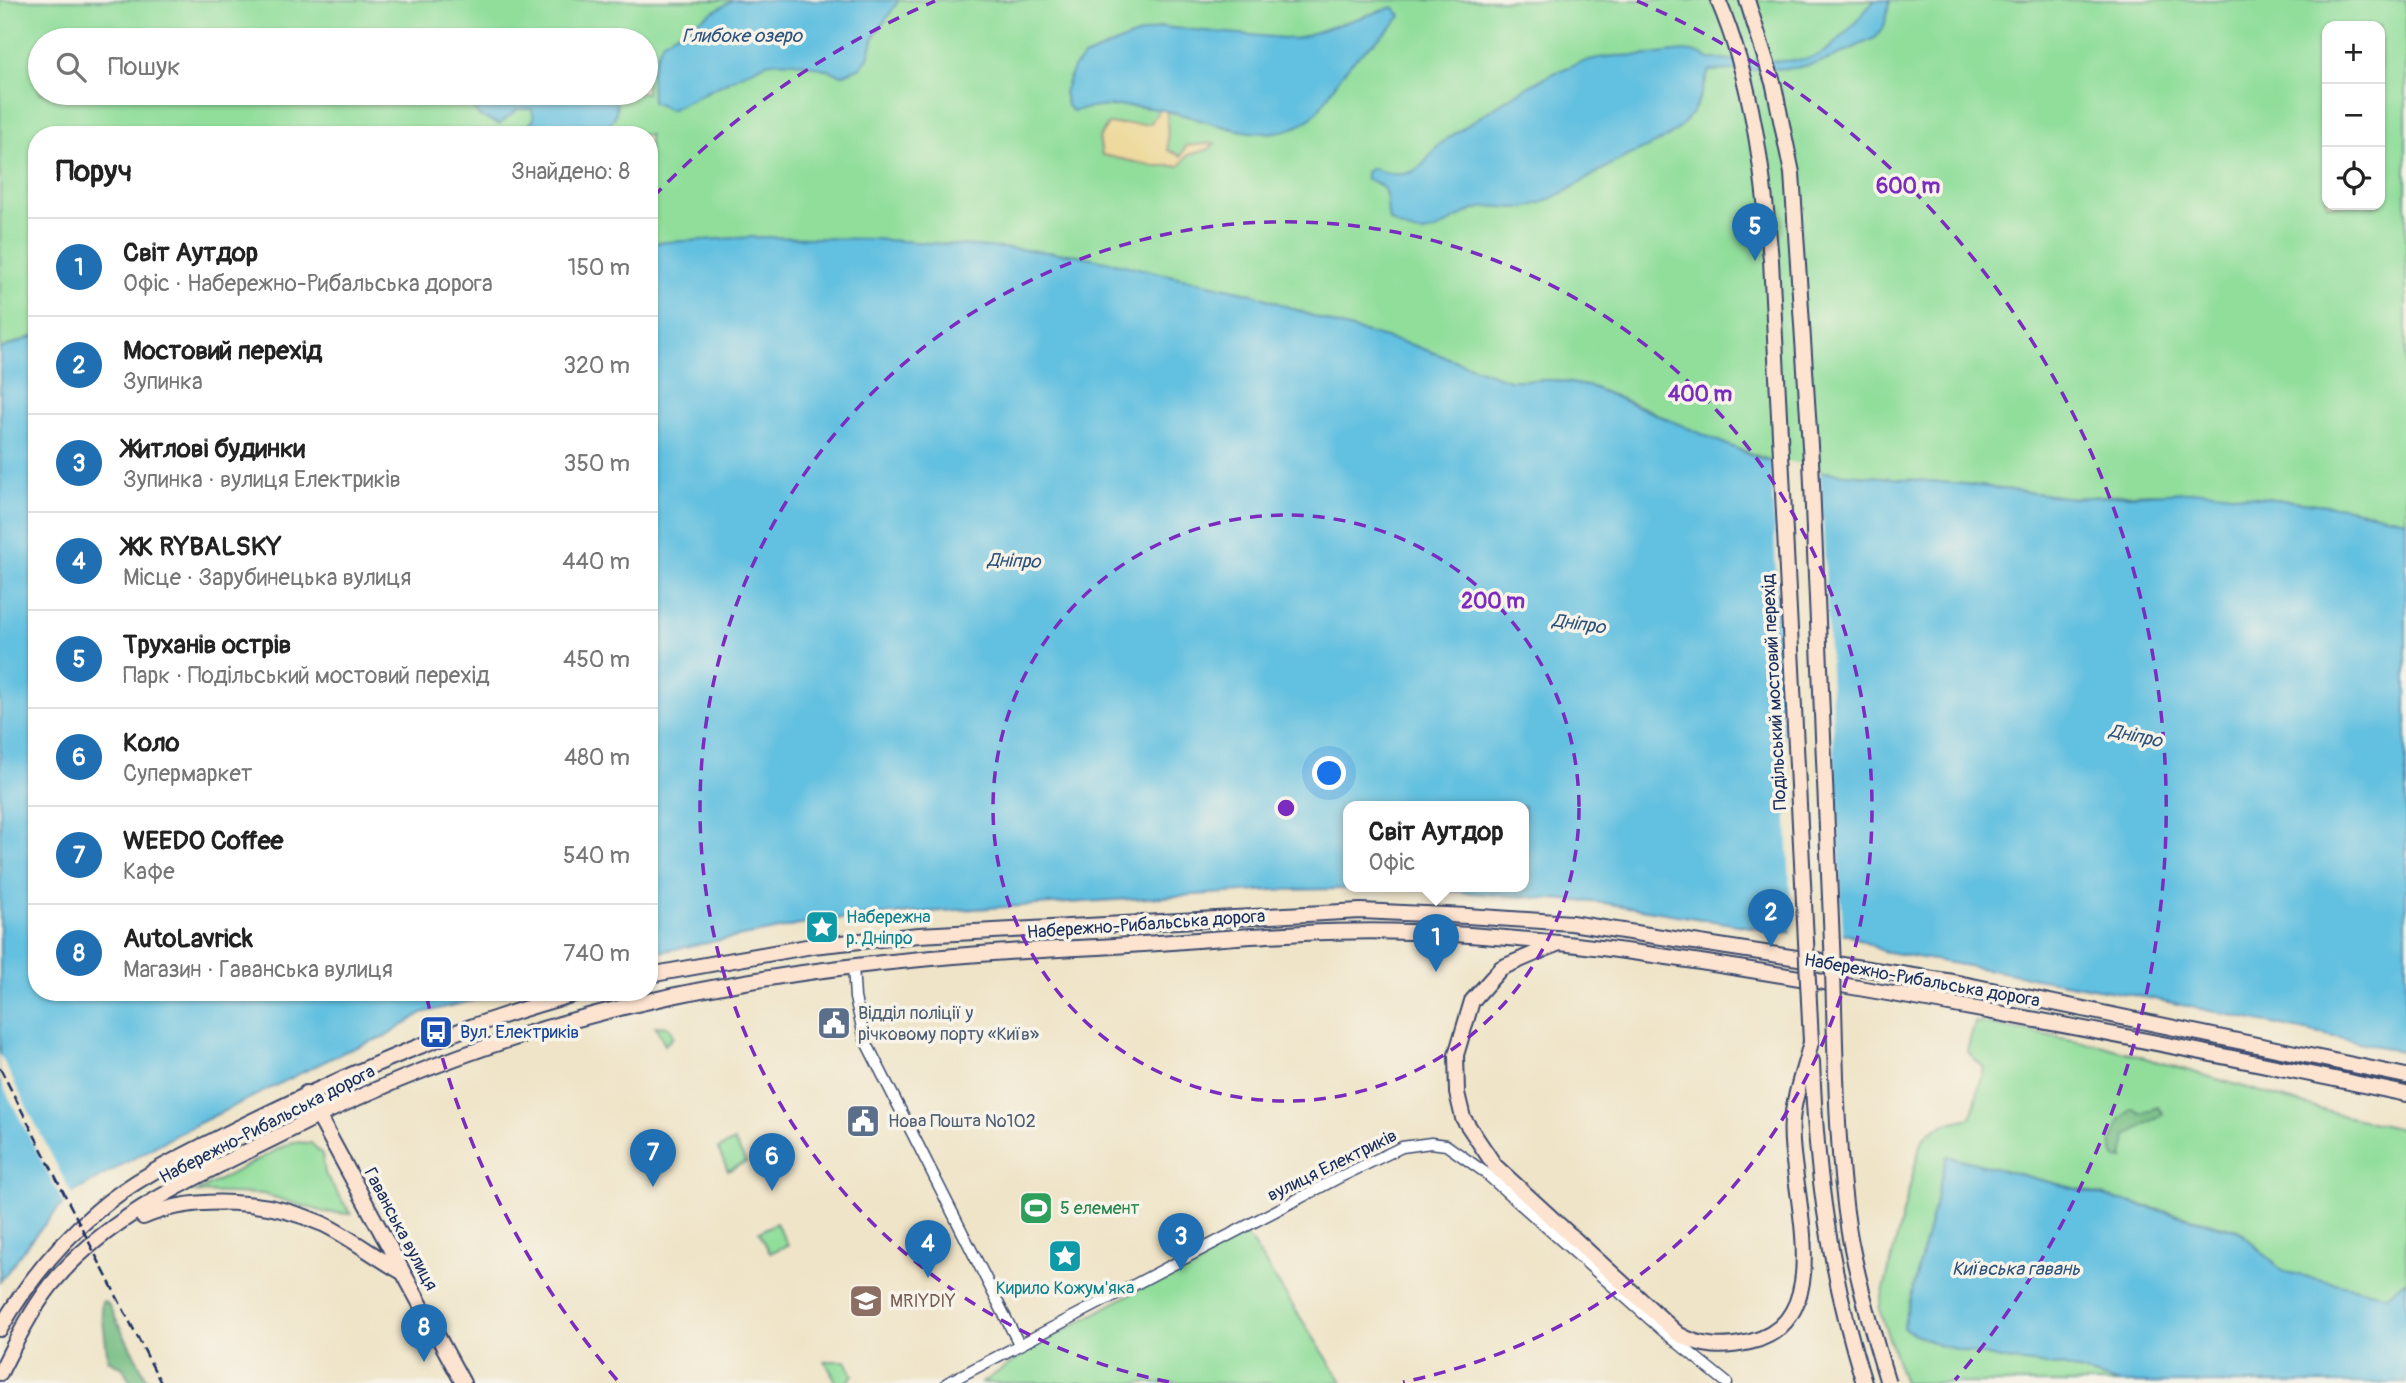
<!DOCTYPE html>
<html lang="uk">
<head>
<meta charset="utf-8">
<style>
	body { margin:0; font-family:Pangolin,sans-serif; background:#f2f2f2; color:#222 }
	.controls { position:absolute; right:21px; top:21px; display:grid; overflow:hidden; border-radius:14px; box-shadow:0 2px 5px #0004 }
	.controls button { width:63px; height:63px; display:grid; place-items:center; padding:0; border:0; border-bottom:2px solid #e0e0e0; background:#fff; color:#222; font:35px sans-serif }
	.you { position:absolute; left:1330px; top:774px; width:24px; height:24px; margin:-18px; border:5px solid #fff; border-radius:50%; background:#1a73e8; box-shadow:0 0 0 10px #1a73e833 }
	.badge { display:grid; place-items:center; width:46px; height:46px; border-radius:50%; background:#1f6fb2; color:#fff; font-size:23px; font-weight:700 }
	.pin { position:absolute; translate:-50% -58px; filter:drop-shadow(0 2px 4px #0008) }
	.pin::after { content:''; position:absolute; top:37px; width:24px; height:21px; background:inherit; clip-path:polygon(0 0,100% 0,50% 100%) }
	.popup { position:absolute; left:1343px; top:801px; width:186px; height:91px; box-sizing:border-box; display:grid; place-content:center; border-radius:14px; background:#fff; filter:drop-shadow(0 2px 5px #0005); font-size:23px; white-space:nowrap; color:#767676 }
	.popup b { font-size:26px; color:#222 }
	.popup::after { content:''; position:absolute; left:50%; top:100%; margin-left:-14px; border:14px solid transparent; border-top-color:#fff }
	.list { margin:0; padding:0; list-style:none }
	h2 { display:flex; justify-content:space-between; align-items:center; height:91px; margin:0; padding:0 28px; font-size:30px }
	h2 small { font-size:23px; font-weight:400; color:#767676 }
	.list li { display:grid; grid-template-columns:46px 1fr auto; gap:21px; align-items:center; box-sizing:border-box; height:98px; padding:0 28px; border-top:2px solid #e0e0e0 }
	.list b { display:block; font-size:26px; white-space:nowrap }
	.list p { margin:0; font-size:23px; white-space:nowrap; color:#767676 }
	.list em { font-size:23px; font-style:normal; color:#767676 }
	.icon { flex:none; width:38px; height:38px; fill:none; stroke:currentColor; stroke-width:2; stroke-linecap:round; stroke-linejoin:round }
	.map { position:relative; flex:none; width:2406px; height:1383px; overflow:hidden }
	.search { position:absolute; background:#fff; box-shadow:0 2px 5px #0004; left:28px; top:28px; width:630px; height:77px; display:flex; align-items:center; gap:18px; box-sizing:border-box; padding:0 24px; border-radius:38px; color:#767676; font-size:26px }
	.panel { position:absolute; background:#fff; box-shadow:0 2px 5px #0004; left:28px; top:126px; width:630px; height:875px; border-radius:28px }
	.map>svg:first-child { display:block }
	.green { fill:#91de9b; stroke:#56867c; stroke-width:2; fill-rule:evenodd }
	.forest { fill:#74bd83; stroke:#487670; stroke-width:2 }
	.sand { fill:#eeda9e; stroke:#84847e; stroke-width:2 }
	.water { fill:#62c0e0; stroke:#3e789f; stroke-width:2; fill-rule:evenodd }
	.pier { fill:#efe4c7 }
	.lines { fill:none; stroke-linecap:round; stroke-linejoin:round }
	.street-casing { stroke:#3b4a6e; stroke-width:13 }
	.secondary-casing { stroke:#3b4a6e; stroke-width:18 }
	.street { stroke:#fff; stroke-width:10 }
	.secondary { stroke:#fde4d1; stroke-width:14 }
	.rail { stroke:#1b2f5e; stroke-width:2.5; stroke-dasharray:10 5; stroke-linecap:butt }
	.secondary-bridge-casing { stroke:#3b4a6e; stroke-width:18; stroke-linecap:butt }
	.secondary-bridge { stroke:#fde4d1; stroke-width:14 }
	.ring { fill:none; stroke:#7b2cbf; stroke-width:3.5; stroke-dasharray:12 9 }
	.labels { text-anchor:middle; stroke-width:7; stroke-linejoin:round; paint-order:stroke }
	.street-label { font-size:18px; fill:#1b2f5e; stroke:#f7f3e8 }
	.culture-label { font-size:18px; fill:#0d838f; stroke:#f7f3e8; text-anchor:start }
	.service-label { font-size:18px; fill:#4e5e75; stroke:#f7f3e8; text-anchor:start }
	.transit-label { font-size:18px; fill:#164399; stroke:#f7f3e8; text-anchor:start }
	.leisure-label { font-size:18px; fill:#27864d; stroke:#f7f3e8; text-anchor:start }
	.education-label { font-size:18px; fill:#785e54; stroke:#f7f3e8; text-anchor:start }
	.water-label { font-size:19px; font-style:italic; fill:#2d537e; stroke:#f7f3e8 }
	.centre { fill:#7b2cbf; stroke:#f7f3e8; stroke-width:3.5 }
	.ring-label { font-size:21px; text-anchor:middle; font-weight:bold; fill:#7b2cbf; stroke:#f7f3e8; stroke-width:7; stroke-linejoin:round; paint-order:stroke }
</style>
</head>
<body>
<div class="map">
<svg width="2406" height="1383" viewBox="0 0 2406 1383">
	<rect width="100%" height="100%" fill="#f7f3e8"/>
	<filter id="ink" filterUnits="userSpaceOnUse"><feTurbulence type="fractalNoise" baseFrequency=".0143" numOctaves="2"/><feDisplacementMap in="SourceGraphic" scale="14" xChannelSelector="R" yChannelSelector="G"/><feConvolveMatrix kernelMatrix="1 2 1 2 8 2 1 2 1" color-interpolation-filters="sRGB"/></filter>
	<filter id="wash" filterUnits="userSpaceOnUse"><feTurbulence type="fractalNoise" baseFrequency=".00686" numOctaves="4" result="noise"/><feDisplacementMap in="SourceGraphic" scale="28" xChannelSelector="R" yChannelSelector="G"/><feGaussianBlur stdDeviation="1.57" result="paint"/><feColorMatrix in="noise" values="0 0 0 0 0 0 0 0 0 0 0 0 0 0 0 0 0 1.4 0 .05"/><feComposite in="paint" operator="in"/></filter>
	<g filter="url(#wash)">
		<rect width="100%" height="100%" fill="#efe4c7"/>
		<g class="green">
			<path d="M0 0H2406V520L2343 507 2249 496 2148 493 2073 498 1963 484 1822 472 1780 464 1695 433 1647 409 1592 387 1553 380H1509L1412 345 1337 325 1253 294 1077 255 1016 249 649 243V135H37V335L0 349ZM2327 26H2380V205H2327ZM40 40H646V93H40Z"/>
			<path d="M1975 1022 2104 1046 2340 1115 2406 1130V1280L2387 1295 2282 1271 2239 1230 1948 1156 1903 1328 1938 1345 2006 1360 2066 1367 2120 1383H1904L1879 1309 1921 1142C1933 1125 1951 1122 1971 1118L1984 1068 1967 1051Z"/>
			<polygon points="655,1026 669,1027 673,1037 665,1045"/>
			<polygon points="734,1141 746,1162 728,1171 718,1149"/>
			<polygon points="292,1142 311,1143 322,1154 325,1174 351,1214 324,1212 263,1194 196,1192"/>
			<polygon points="776,1223 788,1245 770,1253 759,1232"/>
			<polygon points="1244,1231 1343,1383 982,1383 1036,1346"/>
			<polygon points="825,1361 846,1361 853,1375 846,1383 837,1383"/>
		</g>
		<g class="forest">
			<polygon points="2158,1107 2163,1114 2126,1136 2123,1159 2115,1158 2111,1143 2120,1120 2132,1108 2141,1113"/>
			<polygon points="103,1301 108,1304 149,1383 131,1383 123,1368 108,1360 101,1304"/>
		</g>
		<polygon class="sand" points="1160,109 1167,111 1168,150 1181,156 1186,146 1215,143 1209,149 1188,155 1180,166 1154,166 1102,155 1099,138 1108,124 1150,124"/>
		<g class="water">
			<path d="M733 0H899L874 37 868 58 859 68 842 75C817 66 793 58 766 63L670 110 652 102 651 71 662 42Z"/>
			<path d="M1875 0H1890L1884 27 1875 38 1825 61 1796 68 1709 71C1702 92 1697 111 1680 127 1663 144 1635 151 1614 163 1586 178 1560 199 1528 207 1513 210 1500 205 1486 207 1444 213 1437 253 1389 220 1384 196 1393 187 1366 179V172L1372 168C1384 173 1401 177 1414 171 1427 165 1432 149 1444 141 1487 112 1552 64 1605 57 1619 55 1634 56 1648 55 1672 54 1687 45 1709 59 1738 59 1798 67 1822 53 1844 39 1858 18 1875 0Z"/>
			<path d="M1393 7 1401 16C1386 36 1363 48 1347 68 1333 84 1322 112 1304 123 1258 149 1203 116 1157 109 1128 104 1101 105 1072 111L1067 106 1064 92 1073 68 1084 57 1128 38 1162 27 1294 39Z"/>
			<path d="M528 93H614C628 140 581 127 550 129 538 129 530 135 518 135L534 119 532 109H518L499 124 479 116 474 110 475 106Z"/>
			<path d="M755 237 873 239 1016 249 1077 255 1129 266 1253 294 1337 325 1412 345 1509 380H1553L1592 387 1758 458 1822 472 1963 484 2073 498 2205 491 2343 507 2406 520V1052L2149 998 1882 951 1849 934 1780 932 1604 903 1408 888 1274 890 880 915 821 921 649 954V243ZM1348 806H1524V886H1348Z"/>
			<polygon points="37,335 37,992 509,992 422,1013 388,1035 344,1052 179,1133 97,1179 71,1194 31,1240 0,1282 0,349"/>
			<polygon points="1947,1156 2239,1231 2282,1271 2387,1295 2406,1280 2406,1383 2120,1383 2066,1367 2006,1360 1938,1345 1903,1328"/>
		</g>
		<g class="pier">
			<polygon points="1771,458 1820,468 1843,937 1792,935"/>
			<polygon points="0,1055 73,1197 65,1206 0,1080"/>
		</g>
	</g>
	<g filter="url(#ink)">
		<g class="lines">
			<g class="street-casing">
				<g id="street">
					<polyline points="853,965 855,998 865,1040 1019,1344"/>
					<polyline points="947,1383 1338,1178 1402,1147 1431,1143 1446,1145 1483,1171 1662,1330 1727,1383"/>
				</g>
			</g>
			<g class="secondary-casing">
				<g id="secondary">
					<path d="M1718 0C1753 82 1763 172 1771 260L1806 941"/>
					<polyline points="1747,0 1774,86 1792,173 1811,461 1832,943"/>
					<path d="M1559 943 1501 968 1472 1001 1456 1055 1457 1093 1463 1118 1495 1166 1678 1334C1702 1348 1724 1348 1750 1342 1843 1320 1786 1181 1792 1120 1794 1094 1805 1067 1811 1042"/>
					<polyline points="649,975 812,946 919,935 1361,911 1467,916 1571,923 1953,982 2406,1076"/>
					<path d="M1812 1061C1816 1175 1830 1273 1864 1383"/>
					<polyline points="306,1093 463,1383"/>
					<path d="M143 1217C197 1194 269 1200 323 1224 350 1237 375 1257 402 1272"/>
					<path d="M0 1329C26 1284 57 1245 97 1211 137 1176 191 1152 238 1128 349 1073 462 1024 582 992"/>
					<path d="M0 1373C15 1343 30 1312 51 1285 109 1213 205 1173 286 1132 542 1001 793 962 1077 948 1187 943 1298 928 1409 932 1559 937 1706 962 1853 987 2038 1019 2222 1055 2406 1094"/>
				</g>
			</g>
			<use href="#street" class="street"/>
			<use href="#secondary" class="secondary"/>
			<polyline class="rail" points="0,1068 161,1383"/>
			<g class="secondary-bridge-casing">
				<g id="secondary-bridge">
					<polyline points="1806,941 1811,1042"/>
					<path d="M1832 943C1836 1039 1834 1138 1849 1233 1858 1283 1873 1334 1888 1383"/>
				</g>
			</g>
			<use href="#secondary-bridge" class="secondary-bridge"/>
		</g>
	</g>
	<g class="ring">
		<circle cx="1286" cy="808" r="293"/>
		<path d="M1169 1382A586 586 0 1 1 1403 1382"/>
		<path d="M617 1380A880 880 0 0 1 427 998M653 197A880 880 0 0 1 935 1M1637 1A880 880 0 0 1 1955 1380"/>
	</g>
	<defs>
		<g id="sight-square" transform="scale(1.75)"><rect x="-9" y="-9" width="18" height="18" rx="4" fill="#0f9aa8" stroke="#f7f3e8"/><path d="M0-6L1.8-2.2L6-1.7L2.9 1.2L3.7 5.4L0 3.3L-3.7 5.4L-2.9 1.2L-6-1.7L-1.8-2.2Z" fill="#fff"/></g>
		<g id="civic-square" transform="scale(1.75)"><rect x="-9" y="-9" width="18" height="18" rx="4" fill="#5c6f8a" stroke="#f7f3e8"/><path d="M-.6-6.5H3V-4.5H.6V-3L4-1V1h2V6H-6V1h2V-1L-.6-3ZM-1.2 2.5V6h2.4V2.5Z" fill="#fff"/></g>
		<g id="bus-square" transform="scale(1.75)"><rect x="-9" y="-9" width="18" height="18" rx="4" fill="#1a4fb4" stroke="#f7f3e8"/><path d="M-5-6H5V4H4V6H2V4H-2V6H-4V4H-5ZM-3.5-4V0h7V-4ZM-3.5 1.2v1.5H-2V1.2ZM2 1.2v1.5H3.5V1.2Z" fill="#fff"/></g>
		<g id="stadium-square" transform="scale(1.75)"><rect x="-9" y="-9" width="18" height="18" rx="4" fill="#2e9e5b" stroke="#f7f3e8"/><path d="M0-5a6.5 5 0 1 0 0 10a6.5 5 0 1 0 0-10ZM-3.5-1.8h7v3.6h-7Z" fill="#fff"/></g>
		<g id="school-square" transform="scale(1.75)"><rect x="-9" y="-9" width="18" height="18" rx="4" fill="#8d6e63" stroke="#f7f3e8"/><path d="M0-5L7-2L0 1L-7-2ZM-4 1L0 2.5L4 1V4Q0 6-4 4Z" fill="#fff"/></g>
	</defs>
	<g fill-rule="evenodd">
		<use href="#sight-square" x="822" y="927"/>
		<use href="#civic-square" x="834" y="1023"/>
		<use href="#bus-square" x="436" y="1032"/>
		<use href="#civic-square" x="863" y="1121"/>
		<use href="#stadium-square" x="1036" y="1208"/>
		<use href="#sight-square" x="1065" y="1256"/>
		<use href="#school-square" x="866" y="1301"/>
	</g>
	<g class="labels">
		<g class="street-label">
			<text transform="translate(1774 692) rotate(-93)" y="6">Подільський мостовий перехід</text>
			<text transform="translate(1146 924) rotate(-4)" y="6">Набережно-Рибальська дорога</text>
			<text transform="translate(1922 980) rotate(10)" y="6">Набережно-Рибальська дорога</text>
			<text transform="translate(267 1124) rotate(-27)" y="6">Набережно-Рибальська дорога</text>
			<text transform="translate(1332 1165) rotate(-26)" y="6">вулиця Електриків</text>
			<text transform="translate(401 1229) rotate(62)" y="6">Гаванська вулиця</text>
		</g>
		<g class="culture-label">
			<text x="846" y="923">Набережна<tspan x="846" dy="21">р. Дніпро</tspan></text>
			<text x="1065" y="1294" text-anchor="middle">Кирило Кожум'яка</text>
		</g>
		<g class="service-label">
			<text x="858" y="1019">Відділ поліції у<tspan x="858" dy="21">річковому порту «Київ»</tspan></text>
			<text x="888" y="1127">Нова Пошта №102</text>
		</g>
		<g class="transit-label">
			<text x="460" y="1038">Вул. Електриків</text>
		</g>
		<g class="leisure-label">
			<text x="1060" y="1214">5 елемент</text>
		</g>
		<g class="education-label">
			<text x="890" y="1307">MRIYDIY</text>
		</g>
		<g class="water-label">
			<text x="742" y="42">Глибоке озеро</text>
			<text transform="translate(1014 560) rotate(2)" y="7">Дніпро</text>
			<text transform="translate(1579 623) rotate(8)" y="7">Дніпро</text>
			<text transform="translate(2136 735) rotate(12)" y="7">Дніпро</text>
			<text x="2016" y="1275">Київська гавань</text>
		</g>
	</g>
	<circle cx="1286" cy="808" r="10" class="centre"/>
	<g class="ring-label">
		<text x="1908" y="193">600 m</text>
		<text x="1700" y="401">400 m</text>
		<text x="1493" y="608">200 m</text>
	</g>
</svg>
<div class="controls">
<button>+</button>
<button>−</button>
<button><svg class="icon" aria-label="locate" viewBox="0 0 24 24"><circle cx="12" cy="12" r="6"/><path d="M12 2v4M12 18v4M2 12h4M18 12h4"/></svg></button>
</div>
<div class="you"></div>
<div class="pin badge" style="left:1436px;top:972px">1</div>
<div class="popup"><b>Світ Аутдор</b>Офіс</div>
<div class="pin badge" style="left:1771px;top:947px">2</div>
<div class="pin badge" style="left:1181px;top:1271px">3</div>
<div class="pin badge" style="left:928px;top:1278px">4</div>
<div class="pin badge" style="left:1755px;top:261px">5</div>
<div class="pin badge" style="left:772px;top:1191px">6</div>
<div class="pin badge" style="left:653px;top:1187px">7</div>
<div class="pin badge" style="left:424px;top:1362px">8</div>
<div class="search"><svg class="icon" aria-label="search" viewBox="0 0 24 24"><circle cx="10" cy="10" r="6"/><path d="M15 15l6 6"/></svg>Пошук</div>
<section class="panel">
<h2>Поруч<small>Знайдено: 8</small></h2>
<ul class="list">
<li><span class="badge">1</span><div><b>Світ Аутдор</b><p>Офіс · Набережно-Рибальська дорога</p></div><em>150 m</em></li>
<li><span class="badge">2</span><div><b>Мостовий перехід</b><p>Зупинка</p></div><em>320 m</em></li>
<li><span class="badge">3</span><div><b>Житлові будинки</b><p>Зупинка · вулиця Електриків</p></div><em>350 m</em></li>
<li><span class="badge">4</span><div><b>ЖК RYBALSKY</b><p>Місце · Зарубинецька вулиця</p></div><em>440 m</em></li>
<li><span class="badge">5</span><div><b>Труханів острів</b><p>Парк · Подільський мостовий перехід</p></div><em>450 m</em></li>
<li><span class="badge">6</span><div><b>Коло</b><p>Супермаркет</p></div><em>480 m</em></li>
<li><span class="badge">7</span><div><b>WEEDO Coffee</b><p>Кафе</p></div><em>540 m</em></li>
<li><span class="badge">8</span><div><b>AutoLavrick</b><p>Магазин · Гаванська вулиця</p></div><em>740 m</em></li>
</ul>
</section>
</div>
</body>
</html>
